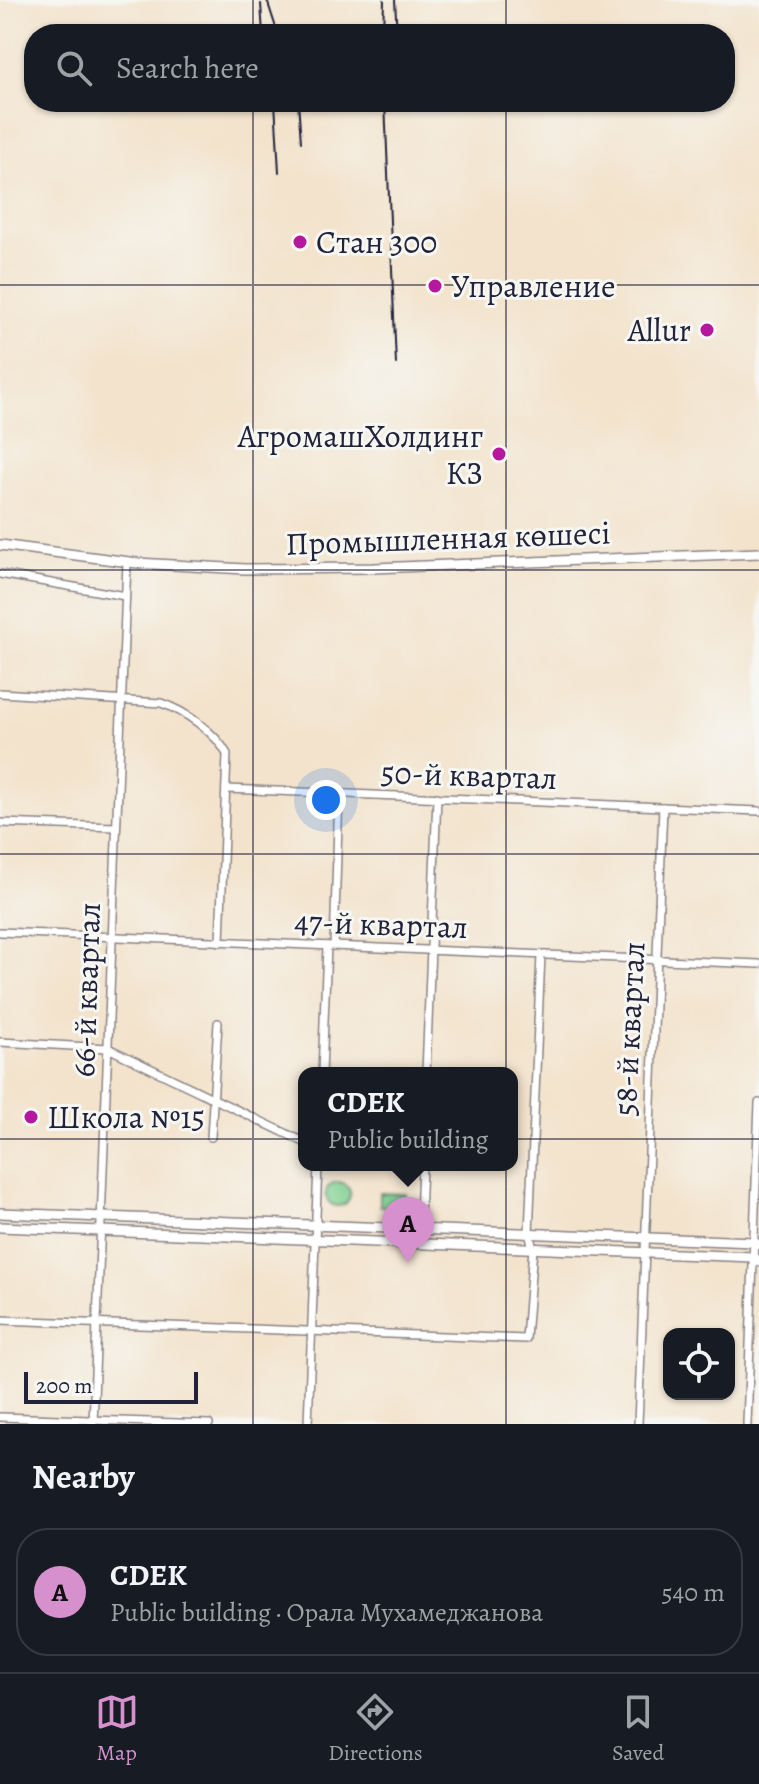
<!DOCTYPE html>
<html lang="en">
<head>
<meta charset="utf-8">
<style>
	body { margin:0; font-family:Alegreya,serif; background:#242831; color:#f1f3f6 }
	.controls { position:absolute; right:24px; bottom:24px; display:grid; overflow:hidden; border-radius:16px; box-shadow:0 2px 6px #0004 }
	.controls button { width:72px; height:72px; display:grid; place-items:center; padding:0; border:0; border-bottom:2px solid #363941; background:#171b24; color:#f1f3f6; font:40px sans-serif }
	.scale { position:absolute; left:24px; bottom:20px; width:174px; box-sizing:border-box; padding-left:8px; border:4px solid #22223b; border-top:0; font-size:22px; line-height:28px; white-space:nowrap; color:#22223b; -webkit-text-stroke:6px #f6f6f2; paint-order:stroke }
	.you { position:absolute; left:326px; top:800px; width:28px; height:28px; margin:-20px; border:6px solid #fff; border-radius:50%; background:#1a73e8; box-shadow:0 0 0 12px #1a73e833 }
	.badge { display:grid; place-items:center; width:52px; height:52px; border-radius:50%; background:#d690ce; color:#111; font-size:26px; font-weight:700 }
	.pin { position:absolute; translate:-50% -66px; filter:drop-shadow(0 2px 4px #0008) }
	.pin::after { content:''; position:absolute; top:42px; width:28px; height:24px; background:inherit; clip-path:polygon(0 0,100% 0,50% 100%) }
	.popup { position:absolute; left:298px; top:1067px; width:220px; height:104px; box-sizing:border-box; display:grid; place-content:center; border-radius:16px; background:#171b24; filter:drop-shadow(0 2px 6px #0005); font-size:26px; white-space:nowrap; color:#9ea1a6 }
	.popup b { font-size:30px; color:#f1f3f6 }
	.popup::after { content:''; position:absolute; left:50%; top:100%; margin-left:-16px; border:16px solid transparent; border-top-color:#171b24 }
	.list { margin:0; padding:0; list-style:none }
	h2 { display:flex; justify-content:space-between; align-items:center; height:104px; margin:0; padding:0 32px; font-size:34px }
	h2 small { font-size:26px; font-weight:400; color:#9ea1a6 }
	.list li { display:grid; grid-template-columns:52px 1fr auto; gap:24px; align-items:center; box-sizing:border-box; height:128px; margin:0 16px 16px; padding:0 16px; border:2px solid #363941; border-radius:32px }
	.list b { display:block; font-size:30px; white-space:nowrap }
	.list p { margin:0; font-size:26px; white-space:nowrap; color:#9ea1a6 }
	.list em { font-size:26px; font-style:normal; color:#9ea1a6 }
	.icon { flex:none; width:44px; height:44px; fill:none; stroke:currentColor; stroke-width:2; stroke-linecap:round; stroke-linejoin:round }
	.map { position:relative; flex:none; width:759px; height:1424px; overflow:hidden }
	.search { position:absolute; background:#171b24; box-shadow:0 2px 6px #0004; left:24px; right:24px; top:24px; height:88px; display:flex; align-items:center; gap:20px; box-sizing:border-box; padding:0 28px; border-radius:32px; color:#9ea1a6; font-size:30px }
	.sheet { height:248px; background:#171b24 }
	nav { display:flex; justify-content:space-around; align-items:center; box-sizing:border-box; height:112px; border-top:2px solid #363941; background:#171b24; font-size:22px; color:#9ea1a6 }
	nav a { display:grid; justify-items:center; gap:4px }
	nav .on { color:#d690ce }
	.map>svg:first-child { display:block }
	.green { fill:#7ecf90; stroke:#507866; stroke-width:2 }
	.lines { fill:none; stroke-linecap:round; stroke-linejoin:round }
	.street-casing { stroke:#8a8284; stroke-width:10 }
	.secondary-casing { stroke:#8a8284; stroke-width:12 }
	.street { stroke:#fff; stroke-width:7 }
	.secondary { stroke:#fff; stroke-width:9 }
	.rail { stroke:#22223b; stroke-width:2 }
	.grid { fill:none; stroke:#22223b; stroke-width:2; stroke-opacity:0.55 }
	.poi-dot { fill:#b5179e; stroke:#f6f6f2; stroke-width:3 }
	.labels { text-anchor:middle; stroke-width:6; stroke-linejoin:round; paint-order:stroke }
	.poi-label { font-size:32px; fill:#22223b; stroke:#f6f6f2; text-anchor:start }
	.street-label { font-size:32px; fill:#22223b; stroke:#f6f6f2 }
</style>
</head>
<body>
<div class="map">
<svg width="759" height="1424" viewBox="0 0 759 1424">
	<rect width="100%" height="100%" fill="#f6f6f2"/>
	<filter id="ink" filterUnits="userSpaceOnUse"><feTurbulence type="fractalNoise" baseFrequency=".0125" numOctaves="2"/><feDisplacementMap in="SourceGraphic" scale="16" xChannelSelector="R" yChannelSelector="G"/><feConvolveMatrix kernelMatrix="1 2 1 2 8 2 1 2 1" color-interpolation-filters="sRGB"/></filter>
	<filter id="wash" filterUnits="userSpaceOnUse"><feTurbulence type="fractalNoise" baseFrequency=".006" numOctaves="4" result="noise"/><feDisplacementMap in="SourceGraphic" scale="32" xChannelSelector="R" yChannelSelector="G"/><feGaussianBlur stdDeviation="1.8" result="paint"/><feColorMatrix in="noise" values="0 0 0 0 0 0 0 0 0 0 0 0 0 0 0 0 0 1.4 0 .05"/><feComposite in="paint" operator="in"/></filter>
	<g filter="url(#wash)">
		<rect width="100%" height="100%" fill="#f3e3cc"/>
		<g class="green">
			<circle cx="338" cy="1194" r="12"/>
			<polygon points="380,1193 406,1194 405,1207 380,1206"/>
		</g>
	</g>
	<g filter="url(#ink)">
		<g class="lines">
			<g class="street-casing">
				<g id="street">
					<polyline points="0,574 125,596"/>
					<path d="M0 693 161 703C185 711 215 732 227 754L220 942"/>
					<polyline points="226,789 759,811"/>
					<polyline points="0,823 116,827"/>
					<polyline points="0,932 759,964"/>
					<polyline points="334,946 339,793"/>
					<polyline points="0,1042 108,1048 304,1142"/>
					<polyline points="322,1073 327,946"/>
					<polyline points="426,1073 437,797"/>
					<polyline points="211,1137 218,1023"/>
					<polyline points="419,1244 422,1165"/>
					<polyline points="0,1320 526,1339 533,1248 529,1233 541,955"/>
					<polyline points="0,1417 209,1424"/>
					<polyline points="93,1424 127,562"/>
					<polyline points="308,1424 318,1165"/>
					<polyline points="638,1424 663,807"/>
					<polyline points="747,1424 759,1103"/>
				</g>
			</g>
			<g class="secondary-casing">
				<g id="secondary">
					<polyline points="0,545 137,563 245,569 374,568 759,553"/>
					<polyline points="0,1213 754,1242 759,1245"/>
					<polyline points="0,1227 753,1257 759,1261"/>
				</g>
			</g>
			<use href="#street" class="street"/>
			<use href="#secondary" class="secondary"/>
			<g class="rail">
				<polyline points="267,0 278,34"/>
				<polyline points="395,0 397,34"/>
				<polyline points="261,4 263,34"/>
				<polyline points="383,34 384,0"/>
				<polyline points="275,102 279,172"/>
				<polyline points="298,102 301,142"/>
				<polyline points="385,102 396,364"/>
			</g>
		</g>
	</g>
	<path class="grid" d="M253 0V34M506 0V34M253 102V1424M506 102V1424M0 285H759M0 570H759M0 854H759M0 1139H759"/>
	<g class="poi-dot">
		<circle cx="300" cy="242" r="8"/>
		<circle cx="435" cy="286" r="8"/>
		<circle cx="707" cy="330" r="8"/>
		<circle cx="499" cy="454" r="8"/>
		<circle cx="31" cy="1117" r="8"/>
	</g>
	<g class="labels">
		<g class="poi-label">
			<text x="316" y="253">Стан 300</text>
			<text x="451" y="297">Управление</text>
			<text x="691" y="341" text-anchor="end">Allur</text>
			<text x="483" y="447" text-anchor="end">АгромашХолдинг<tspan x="483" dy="37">КЗ</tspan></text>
			<text x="47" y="1128">Школа №15</text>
		</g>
		<g class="street-label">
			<text transform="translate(448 538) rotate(-2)" y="11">Промышленная көшесі</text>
			<text transform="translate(469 775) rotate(2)" y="11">50-й квартал</text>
			<text transform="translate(381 924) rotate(2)" y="11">47-й квартал</text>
			<text transform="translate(86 990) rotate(-88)" y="11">66-й квартал</text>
			<text transform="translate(629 1029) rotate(-87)" y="11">58-й квартал</text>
		</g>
	</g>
</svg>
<div class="controls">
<button><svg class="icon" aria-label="locate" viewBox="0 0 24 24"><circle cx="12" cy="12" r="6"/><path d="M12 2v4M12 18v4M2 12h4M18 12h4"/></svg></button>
</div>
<div class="scale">200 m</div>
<div class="you"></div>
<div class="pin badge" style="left:408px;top:1263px">A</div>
<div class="popup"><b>CDEK</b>Public building</div>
<div class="search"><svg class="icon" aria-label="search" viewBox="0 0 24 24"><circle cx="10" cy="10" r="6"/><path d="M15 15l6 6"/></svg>Search here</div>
</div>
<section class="sheet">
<h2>Nearby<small></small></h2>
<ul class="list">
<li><span class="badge">A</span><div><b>CDEK</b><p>Public building · Орала Мухамеджанова</p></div><em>540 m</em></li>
</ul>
</section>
<nav>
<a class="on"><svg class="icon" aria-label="map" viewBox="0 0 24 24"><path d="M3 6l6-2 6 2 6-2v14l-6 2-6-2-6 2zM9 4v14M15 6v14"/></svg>Map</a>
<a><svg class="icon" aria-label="directions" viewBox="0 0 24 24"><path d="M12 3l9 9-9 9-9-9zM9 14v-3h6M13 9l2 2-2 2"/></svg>Directions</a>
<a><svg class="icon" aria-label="saved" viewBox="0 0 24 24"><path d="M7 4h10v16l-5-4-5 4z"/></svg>Saved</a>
</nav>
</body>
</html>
